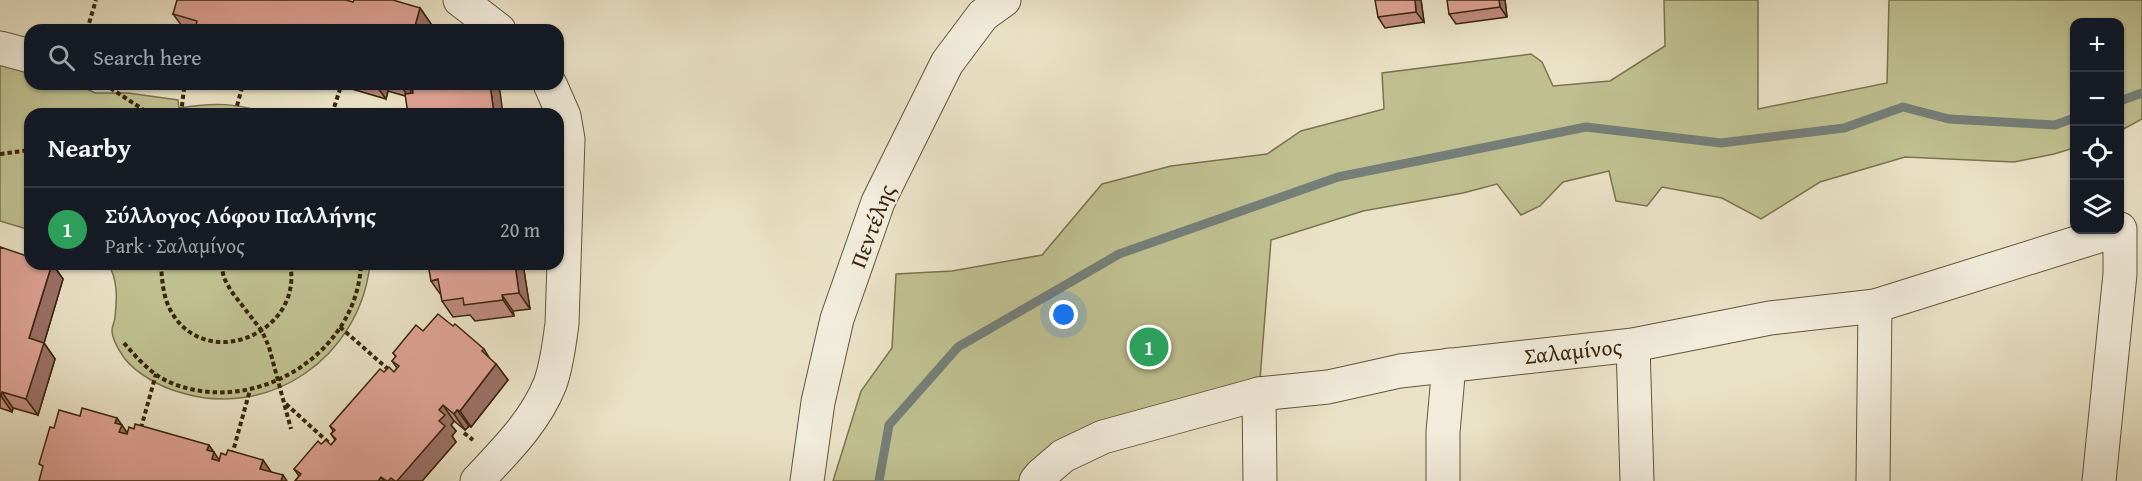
<!DOCTYPE html>
<html lang="en">
<head>
<meta charset="utf-8">
<style>
	body { margin:0; font-family:"Gentium Book Plus",serif; background:#242831; color:#f1f3f6 }
	.controls { position:absolute; right:18px; top:18px; display:grid; overflow:hidden; border-radius:12px; box-shadow:0 2px 4px #0004 }
	.controls button { width:54px; height:54px; display:grid; place-items:center; padding:0; border:0; border-bottom:2px solid #363941; background:#171b24; color:#f1f3f6; font:30px sans-serif }
	.you { position:absolute; left:1064px; top:315px; width:21px; height:21px; margin:-15px; border:4px solid #fff; border-radius:50%; background:#1a73e8; box-shadow:0 0 0 9px #1a73e833 }
	.badge { display:grid; place-items:center; width:39px; height:39px; border-radius:50%; background:#c59692; color:#fff; font-size:20px; font-weight:700 }
	.pin { position:absolute; translate:-50% -50%; border:3px solid #fff; box-shadow:0 2px 6px #0006 }
	.list { margin:0; padding:0; list-style:none }
	h2 { display:flex; justify-content:space-between; align-items:center; height:78px; margin:0; padding:0 24px; font-size:26px }
	h2 small { font-size:20px; font-weight:400; color:#9ea1a6 }
	.list li { display:grid; grid-template-columns:39px 1fr auto; gap:18px; align-items:center; box-sizing:border-box; height:84px; padding:0 24px; border-top:2px solid #363941 }
	.list b { display:block; font-size:22px; white-space:nowrap }
	.list p { margin:0; font-size:20px; white-space:nowrap; color:#9ea1a6 }
	.list em { font-size:20px; font-style:normal; color:#9ea1a6 }
	.icon { flex:none; width:33px; height:33px; fill:none; stroke:currentColor; stroke-width:2; stroke-linecap:round; stroke-linejoin:round }
	.map { position:relative; flex:none; width:2142px; height:481px; overflow:hidden }
	.search { position:absolute; background:#171b24; box-shadow:0 2px 4px #0004; left:24px; top:24px; width:540px; height:66px; display:flex; align-items:center; gap:15px; box-sizing:border-box; padding:0 21px; border-radius:18px; color:#9ea1a6; font-size:22px }
	.panel { position:absolute; background:#171b24; box-shadow:0 2px 4px #0004; left:24px; top:108px; width:540px; height:162px; border-radius:18px }
	.map>svg:first-child { display:block }
	.green { fill:#bfc090; stroke:#7c724e; stroke-width:1.5 }
	.lines { fill:none; stroke-linecap:round; stroke-linejoin:round }
	.stream { stroke:#757f78; stroke-width:9 }
	.street-casing { stroke:#64543a; stroke-width:35 }
	.path { stroke:#38250b; stroke-width:4; stroke-dasharray:4.5 3; stroke-linecap:butt }
	.street { stroke:#f1ecdb; stroke-width:33 }
	.wall { fill:#bf8b81; stroke:#38250b; stroke-width:1.5 }
	.shaded-wall { fill:#9b7169; stroke:#38250b; stroke-width:1.5 }
	.building { fill:#dea296; stroke:#38250b; stroke-width:1.5 }
	.labels { text-anchor:middle; stroke-width:4.5; stroke-linejoin:round; paint-order:stroke }
	.street-label { font-size:22px; fill:#38250b; stroke:#f1ecdb }
</style>
</head>
<body>
<div class="map">
<svg width="2142" height="481" viewBox="0 0 2142 481">
	<rect width="100%" height="100%" fill="#eae2c7"/>
	<filter id="stains"><feTurbulence type="fractalNoise" baseFrequency=".00333" numOctaves="4"/><feColorMatrix values="0 0 0 0 .2 0 0 0 0 .09 0 0 0 0 .02 0 0 0 .5 -.17"/></filter>
	<radialGradient id="worn" r=".72"><stop offset=".6" stop-color="#630" stop-opacity="0"/><stop offset="1" stop-color="#630" stop-opacity=".3"/></radialGradient>
	<g class="green">
		<polygon points="1664,0 1758,0 1758,109 1887,83 1889,0 2142,0 2142,119 2120,131 2120,22 2074,22 2074,148 2054,154 2014,162 1905,157 1820,182 1761,219 1722,198 1662,187 1647,206 1616,201 1609,171 1563,182 1540,206 1521,215 1497,184 1463,193 1363,211 1271,240 1260,379 1025,472 1018,481 833,481 861,391 892,348 896,274 952,271 1042,255 1102,184 1171,166 1267,154 1301,131 1384,109 1382,73 1531,54 1542,62 1553,86 1610,81 1665,46"/>
		<path d="M0 65 30 73V84H77L95 93H128L178 100 179 108C214 102 237 103 271 114H30V230L0 221Z"/>
		<path d="M108 264H370C360 357 269 421 179 392 161 387 137 374 125 359 120 352 112 339 112 330 112 326 115 321 115 317 117 299 118 279 108 264Z"/>
	</g>
	<g class="lines">
		<g class="stream">
			<polyline points="2120,101 2142,93"/>
			<polyline points="879,481 889,425 958,347 1119,254 1338,177 1586,127 1721,143 1844,128 1903,107 1949,119 2055,125 2074,118"/>
		</g>
		<g class="street-casing">
			<g id="street">
				<polyline points="460,0 499,30"/>
				<polyline points="0,48 30,56"/>
				<polyline points="1633,345 1637,481"/>
				<polyline points="1259,394 1260,481"/>
				<path d="M477 481C504 452 535 422 550 384 557 365 559 344 562 324L568 139 564 116 550 84"/>
				<polyline points="807,481 818,402 837,319 878,202 947,63 983,15 1004,0"/>
				<polyline points="1036,481 1041,475 1063,456 1103,437 1259,394 1328,387 1400,371 1633,345 1770,318 1875,306 2118,230"/>
				<polyline points="1443,481 1443,432 1449,365"/>
				<polyline points="1873,481 1875,306"/>
				<polyline points="2099,481 2120,274 2120,229"/>
			</g>
		</g>
		<g class="path">
			<polyline points="87,30 96,0"/>
			<polyline points="104,84 150,114"/>
			<polyline points="235,113 243,84"/>
			<polyline points="181,114 184,89 182,84"/>
			<polyline points="196,114 227,111 244,114"/>
			<polyline points="332,114 341,86"/>
			<polyline points="0,154 30,150"/>
			<path d="M161 264C162 281 163 298 172 313 208 373 304 332 290 264"/>
			<polyline points="221,264 224,278 231,291 262,331 269,347 291,429"/>
			<polyline points="340,327 389,370"/>
			<path d="M124 343C137 358 151 374 169 382 252 418 357 356 361 264"/>
			<polyline points="286,404 329,443"/>
			<polyline points="141,428 156,374"/>
			<polyline points="464,433 473,440"/>
			<polyline points="232,455 250,390"/>
		</g>
		<use href="#street" class="street"/>
	</g>
	<g class="wall">
		<polygon points="1421,0 1424,22 1385,28 1378,17"/>
		<polygon points="1505,0 1507,17 1456,24 1449,14"/>
		<polygon points="420,8 431,24 430,30 185,30 173,14"/>
		<polygon points="348,84 499,84 405,96 388,91 386,99 352,89"/>
		<polygon points="0,247 30,264 53,264 63,279 44,343 55,359 38,415 13,408 12,412 0,408"/>
		<polygon points="523,264 530,309 513,311 514,316 475,321 470,315 453,317 442,301 441,295 431,281"/>
		<polygon points="453,326 484,349 490,359 496,364 508,380 471,427 469,426 465,430 454,421 451,425 456,431 452,436 456,442 422,481 295,481 299,476 294,469 321,444 331,445 335,440 331,434 333,431 330,426 384,372 394,372 397,368 392,361 396,357 393,353 423,331"/>
	</g>
	<g class="shaded-wall">
		<polygon points="1415,0 1421,0 1424,22 1416,12"/>
		<polygon points="1499,0 1505,0 1507,17 1500,7"/>
		<polygon points="420,8 431,24 430,30 418,30 415,26"/>
		<polygon points="375,84 384,84 388,91 386,99"/>
		<polygon points="400,84 413,84 409,98"/>
		<polygon points="490,84 499,84 503,114 494,114"/>
		<polygon points="52,264 63,279 44,343 55,359 38,415 26,399 29,338"/>
		<polygon points="515,264 523,264 530,309 519,293"/>
		<polygon points="502,295 513,311 514,316 503,300"/>
		<polygon points="496,364 508,380 471,427 460,411"/>
		<polygon points="2,392 13,408 12,412 1,396"/>
		<polygon points="443,405 454,421 451,425 456,431 452,436 456,442 422,481 397,481 439,421 439,410"/>
		<polygon points="457,410 469,426 465,430 454,414"/>
		<polygon points="117,418 133,441 119,432 115,423"/>
		<polygon points="209,445 220,461 223,475 207,450"/>
		<polygon points="263,460 274,476 260,469"/>
		<polygon points="283,475 287,481 281,481"/>
		<polygon points="381,477 384,481 378,481"/>
	</g>
	<g class="building">
		<polygon points="177,0 346,0 353,2 354,0 393,0 420,8 415,26 418,27 418,30 242,30 239,29 239,30 195,30 197,21 173,14"/>
		<polygon points="1375,0 1415,0 1416,12 1378,17"/>
		<polygon points="1447,0 1499,0 1500,7 1449,14"/>
		<polygon points="412,84 490,84 494,114 408,114 405,94 413,93"/>
		<polygon points="0,247 30,257 30,264 52,264 29,338 44,343 26,399 2,392 1,396 0,396"/>
		<polygon points="428,264 515,264 519,293 502,295 503,300 464,305 463,298 442,301 438,279 431,281"/>
		<polygon points="438,314 453,326 455,324 484,349 482,351 496,364 460,411 457,410 454,414 443,405 439,410 445,415 439,421 445,426 397,481 395,481 391,478 388,481 387,481 381,477 378,481 295,481 301,474 294,469 318,441 321,444 326,440 331,445 336,439 331,434 335,430 330,426 380,369 384,372 389,367 394,372 399,366 392,361 396,356 393,353 416,325 423,331"/>
		<polygon points="82,408 117,418 115,423 122,425 119,432 127,434 129,427 134,429 135,424 209,445 207,450 214,452 212,459 219,461 221,453 226,455 228,450 263,460 260,469 283,475 281,481 39,481 43,466 39,464 50,427 54,428 59,410 80,416"/>
	</g>
	<g class="labels">
		<g class="street-label">
			<text transform="translate(872 226) rotate(-69)" y="8">Πεντέλης</text>
			<text transform="translate(1573 351) rotate(-6)" y="8">Σαλαμίνος</text>
		</g>
	</g>
	<rect width="100%" height="100%" filter="url(#stains)"/>
	<rect width="100%" height="100%" fill="url(#worn)"/>
</svg>
<div class="controls">
<button>+</button>
<button>−</button>
<button><svg class="icon" aria-label="locate" viewBox="0 0 24 24"><circle cx="12" cy="12" r="6"/><path d="M12 2v4M12 18v4M2 12h4M18 12h4"/></svg></button>
<button><svg class="icon" aria-label="layers" viewBox="0 0 24 24"><path d="M12 4l9 5-9 5-9-5zM3 14l9 5 9-5"/></svg></button>
</div>
<div class="you"></div>
<div class="pin badge" style="left:1149px;top:347px;background:#2e9e5b">1</div>
<div class="search"><svg class="icon" aria-label="search" viewBox="0 0 24 24"><circle cx="10" cy="10" r="6"/><path d="M15 15l6 6"/></svg>Search here</div>
<section class="panel">
<h2>Nearby<small></small></h2>
<ul class="list">
<li><span class="badge" style="background:#2e9e5b">1</span><div><b>Σύλλογος Λόφου Παλλήνης</b><p>Park · Σαλαμίνος</p></div><em>20 m</em></li>
</ul>
</section>
</div>
</body>
</html>
